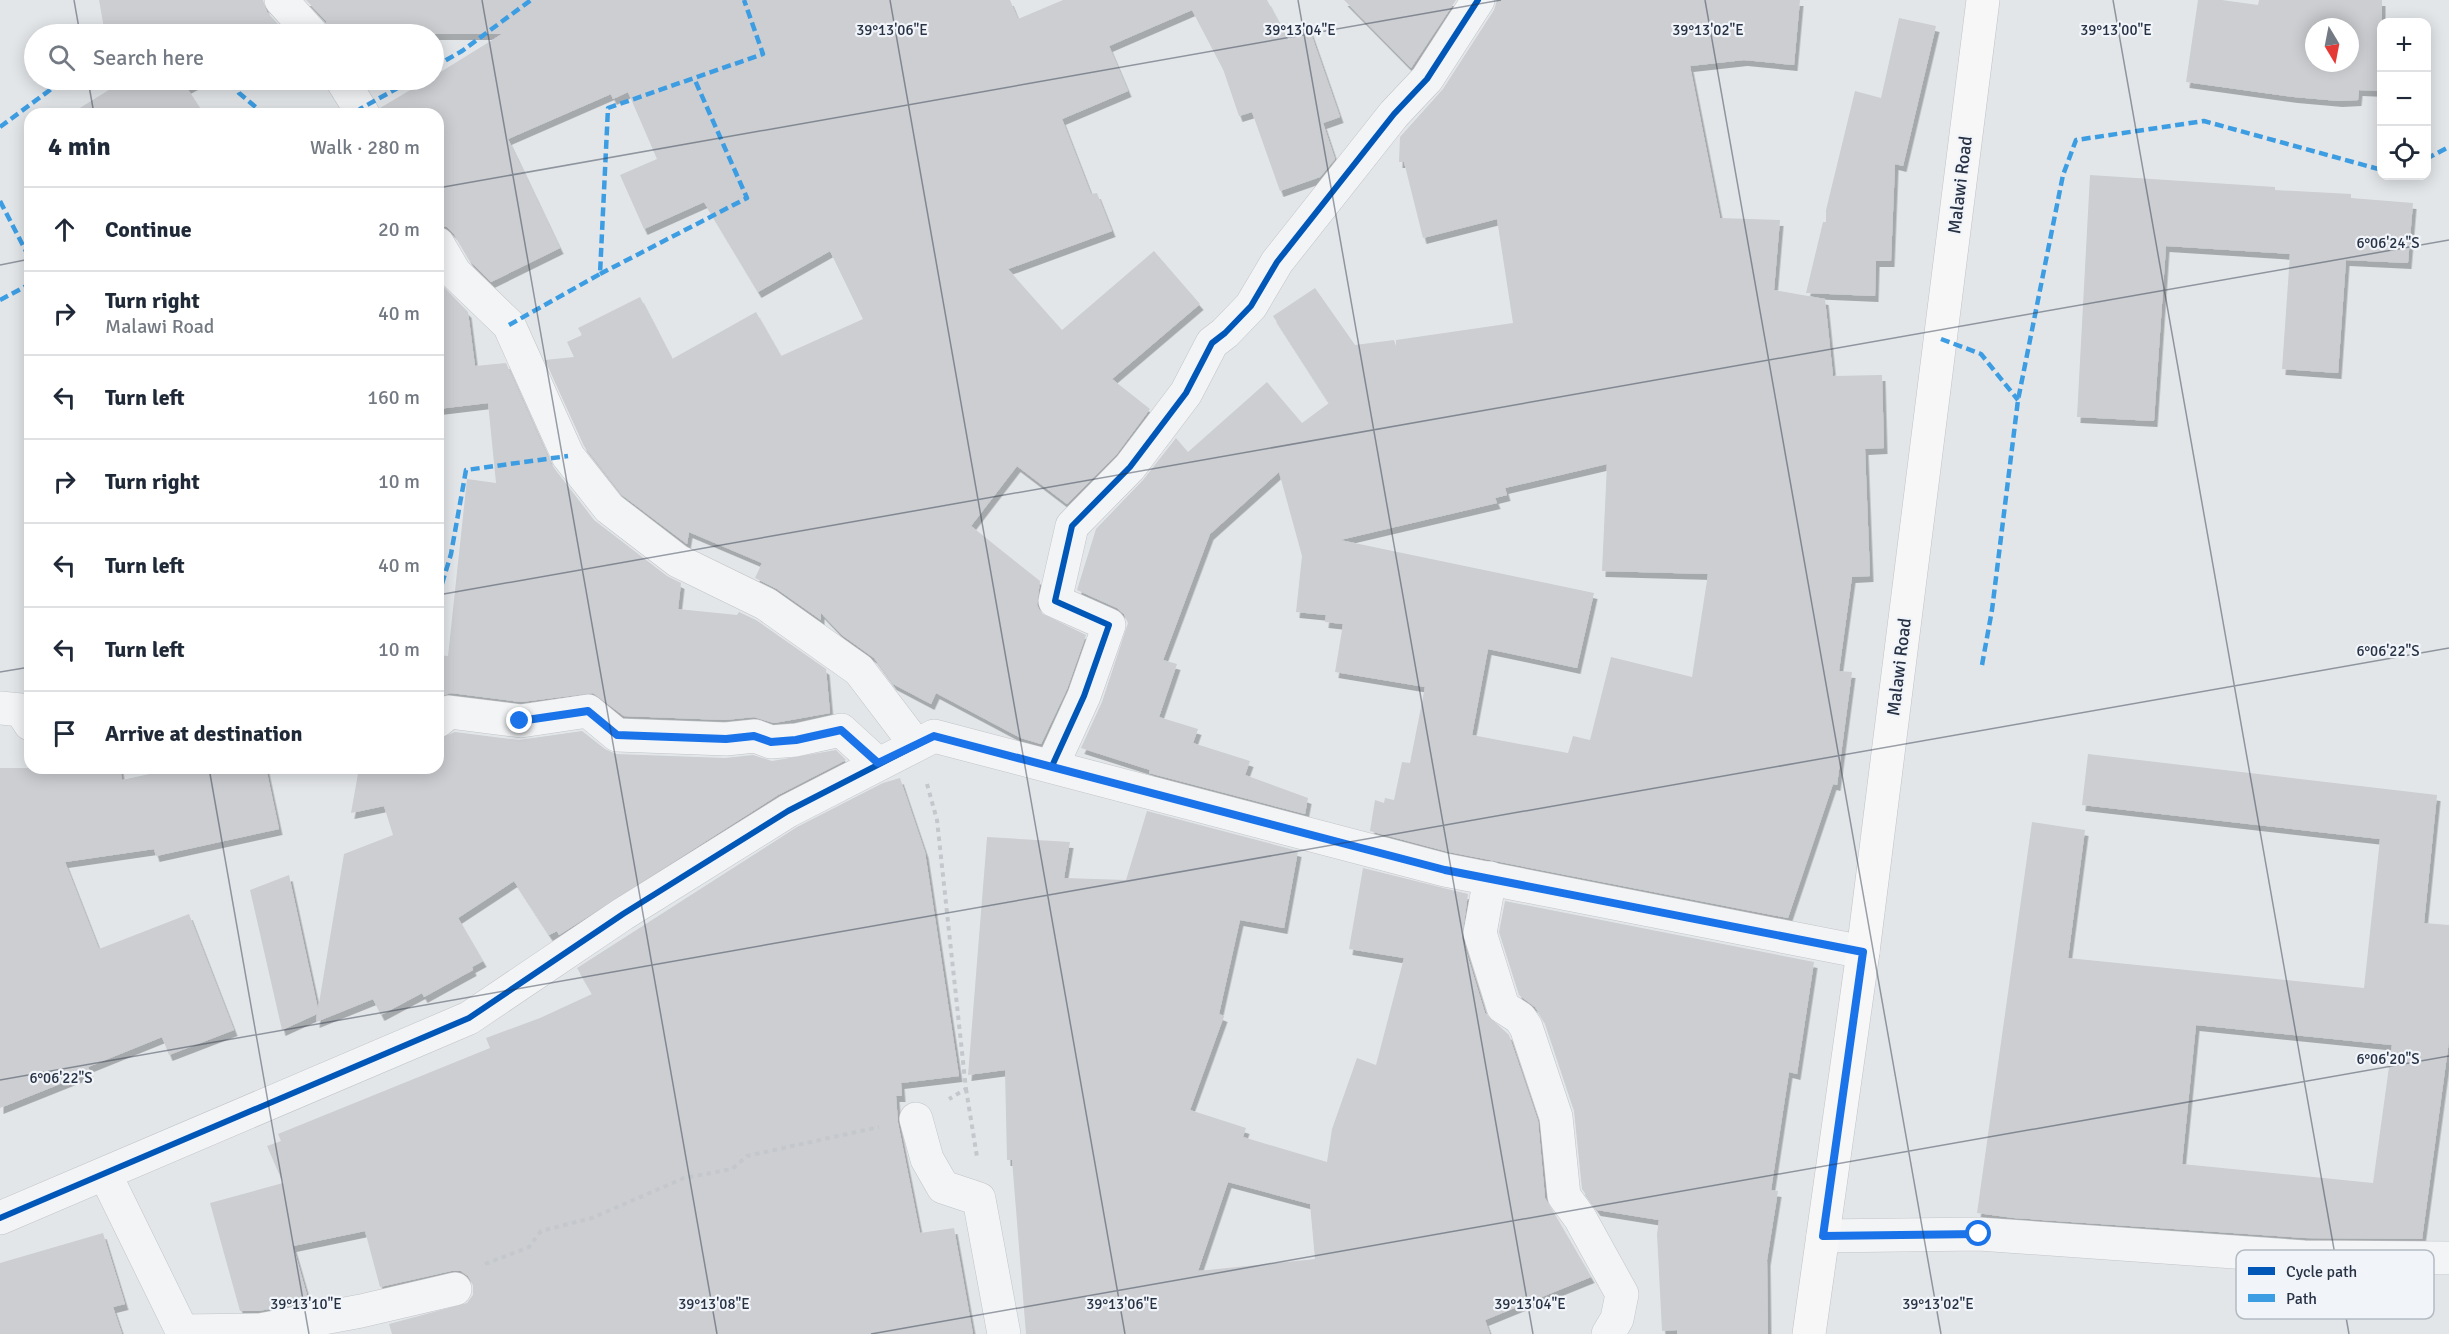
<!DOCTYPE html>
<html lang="en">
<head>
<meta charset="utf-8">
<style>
	body { margin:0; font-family:Signika,sans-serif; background:#f2f2f3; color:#1f2937 }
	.controls { position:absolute; right:18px; top:18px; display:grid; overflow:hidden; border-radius:12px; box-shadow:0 3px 15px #0003 }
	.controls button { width:54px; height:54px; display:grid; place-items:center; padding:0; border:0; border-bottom:2px solid #e0e1e3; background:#fff; color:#1f2937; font:30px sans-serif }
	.compass { position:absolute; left:2305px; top:18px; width:54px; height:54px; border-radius:50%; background:#fff; box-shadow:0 3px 15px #0003; rotate:170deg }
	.stop { position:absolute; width:18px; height:18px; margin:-14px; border:4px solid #1a73e8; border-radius:50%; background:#fff }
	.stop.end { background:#1a73e8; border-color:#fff; box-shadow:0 2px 6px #0008 }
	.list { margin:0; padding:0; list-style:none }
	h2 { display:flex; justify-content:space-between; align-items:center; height:78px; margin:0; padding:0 24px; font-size:26px }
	h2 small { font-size:20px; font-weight:400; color:#747a83 }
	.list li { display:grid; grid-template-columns:39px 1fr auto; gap:18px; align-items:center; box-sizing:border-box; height:84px; padding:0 24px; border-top:2px solid #e0e1e3 }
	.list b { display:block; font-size:22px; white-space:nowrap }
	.list p { margin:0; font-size:20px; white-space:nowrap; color:#747a83 }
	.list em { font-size:20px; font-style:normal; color:#747a83 }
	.icon { flex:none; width:33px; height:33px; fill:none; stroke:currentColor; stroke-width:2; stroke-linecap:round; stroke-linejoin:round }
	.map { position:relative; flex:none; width:2449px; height:1334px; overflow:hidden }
	.search { position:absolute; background:#fff; box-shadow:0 3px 15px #0003; left:24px; top:24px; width:420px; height:66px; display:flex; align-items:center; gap:15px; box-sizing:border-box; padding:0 21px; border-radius:33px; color:#747a83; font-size:22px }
	.panel { position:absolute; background:#fff; box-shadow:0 3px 15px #0003; left:24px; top:108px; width:420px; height:666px; border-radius:18px }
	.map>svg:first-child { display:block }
	.building { fill:#ccced2; fill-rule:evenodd; filter:url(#shadow) }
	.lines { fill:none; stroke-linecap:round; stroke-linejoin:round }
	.minor-casing { stroke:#c1c4c7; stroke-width:34 }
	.major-casing { stroke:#bfc3c7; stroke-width:34 }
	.path { stroke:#c4c7cc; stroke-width:4; stroke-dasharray:4.5 4.5; stroke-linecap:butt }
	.minor { stroke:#f3f4f6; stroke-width:33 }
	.major { stroke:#f7f7f7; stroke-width:33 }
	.quiet { stroke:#3d9de3; stroke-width:4.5; stroke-dasharray:9 4.5; stroke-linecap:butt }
	.cycleway-casing { stroke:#f1f4f8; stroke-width:10 }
	.cycleway { stroke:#0057b8; stroke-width:6 }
	.route { stroke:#1a73e8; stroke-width:8 }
	.ticks { fill:none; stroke:#273245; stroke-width:1.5; stroke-opacity:0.45 }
	.labels { text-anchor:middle; stroke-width:4.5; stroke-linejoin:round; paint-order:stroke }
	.street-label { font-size:18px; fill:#273245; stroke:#f1f4f8 }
	.key { fill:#f1f4f8; stroke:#b4bac2; stroke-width:1.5 }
	.key-label { font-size:16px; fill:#273245 }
	.ticks-label { font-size:15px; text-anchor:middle; fill:#273245; stroke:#f1f4f8; stroke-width:4.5; stroke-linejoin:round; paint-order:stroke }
</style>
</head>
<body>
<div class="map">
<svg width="2449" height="1334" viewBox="0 0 2449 1334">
	<defs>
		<filter id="shadow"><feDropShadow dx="3.5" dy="6" stdDeviation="0" flood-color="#0004"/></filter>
	</defs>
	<rect width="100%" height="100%" fill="#e3e6e9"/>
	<g class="building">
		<polygon points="99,0 263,0 267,12 287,34 105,34"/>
		<polygon points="306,0 1010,0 1018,19 1063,0 1267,0 1288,40 1307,22 1340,117 1323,123 1335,159 1320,177 1280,191 1252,112 1239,116 1223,69 1192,10 1109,46 1128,91 1062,119 1091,194 1097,193 1112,231 1008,269 1062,330 1154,251 1200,304 1112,379 1150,409 1116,455 1067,504 1017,466 971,526 1040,581 1037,605 1041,613 1086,635 1067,689 1041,744 1021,738 936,693 931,704 893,684 874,658 842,635 821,613 821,620 777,589 755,578 762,563 689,532 687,544 622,495 584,446 545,360 574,357 567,342 582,335 578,328 640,297 672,359 756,312 781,356 863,319 830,251 758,292 704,202 644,229 620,175 657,159 628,92 613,99 611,94 508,139 560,248 491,282 470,261 454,234 447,227 438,225 438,114 382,114 380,108 427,80 434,80 434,76 502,34 330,34 326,21"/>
		<polygon points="1344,0 1456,0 1411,68"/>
		<path d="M1497 0H1800L1794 65 1744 60 1690 66 1720 218 1780 220 1774 290 1825 299 1833 376 1882 375 1884 448 1865 449 1870 576 1852 577 1839 671 1852 672 1837 785 1833 784 1788 918 1449 852 1370 831 1375 800 1384 803 1385 798 1394 800 1402 762 1410 763 1425 687 1335 672 1343 624 1325 622 1326 615 1296 612 1302 556 1279 472 1210 534 1163 660 1177 664 1159 717 1198 729 1193 743 1250 761 1245 775 1308 798 1305 814 1149 773 1150 770 1081 748 1102 702 1128 623 1124 614 1117 608 1077 590 1096 529 1143 480 1176 438 1188 452 1267 382 1302 423 1329 403 1273 316 1315 288 1355 345 1394 340 1396 346V340L1513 323 1497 219 1423 238 1404 162H1399L1400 137 1443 89 1494 10ZM1607 464 1602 571 1708 574 1692 677 1611 657 1590 740 1573 736 1568 753 1472 735 1488 649 1577 668 1594 593 1340 540 1497 503 1495 498 1507 495 1505 488Z"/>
		<path d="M2198 0H2222L2258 5 2259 0H2382V91L2359 90 2358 100 2339 101 2294 97 2186 82ZM2314 27H2350V63H2314Z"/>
		<polygon points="1899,18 1936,26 1903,166 1895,164 1891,261 1876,261 1875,296 1806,293 1823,222 1826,222 1826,210 1855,91 1881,98"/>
		<polygon points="125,80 202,80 187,88 204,114 70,114"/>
		<polygon points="2090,175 2275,187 2275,190 2351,194 2351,198 2413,203 2408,263 2346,260 2338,373 2282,369 2290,254 2166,246 2154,421 2077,417"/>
		<polygon points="438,281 468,312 475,366 506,363 551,464 594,520 667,576 681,583 678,609 737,615 739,612 756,620 826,669 830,713 774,723 754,717 725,720 624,716 593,693 521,702 451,693 438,697 438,655 448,656 467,479 496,483 488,403 438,409"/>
		<polygon points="582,731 605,749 616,754 725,758 753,755 772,761 836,750 846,760 778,795 559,935 557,931 549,935 514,881 458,918 483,961 472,967 473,970 424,997 422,993 381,1015 373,999 316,1022 317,1014 282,1030 250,890 289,875 318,1009 344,854 393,835 384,806 351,813 359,768 438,768 438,739 455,732 519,740"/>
		<path d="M2088 754 2437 795 2424 923 2449 925V1041L2422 1239 2305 1238 2014 1218 1977 1213 2032 822 2085 830 2068 958 2364 988 2380 839 2082 805ZM2196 1025 2392 1045 2373 1183 2182 1164Z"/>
		<polygon points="0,768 120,768 122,780 177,768 266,768 279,829 156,856 154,849 65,862 99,949 189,914 234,1030 169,1055 162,1037 88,1067 90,1072 0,1108"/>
		<polygon points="900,778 925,852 959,1076 901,1083 902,1096 896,1096 898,1123 920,1233 954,1228 973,1334 392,1334 389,1324 467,1303 473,1295 473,1284 468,1276 461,1271 451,1271 380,1287 365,1231 293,1246 309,1302 258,1311 240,1311 210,1203 283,1183 267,1146 281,1141 278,1134 490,1048 486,1038 540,1018 592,994 577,968 797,827 883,783"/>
		<path d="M1147 811 1298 851 1284 928 1240 920 1219 1014 1224 1016 1190 1110 1246 1128 1243 1137 1327 1162 1332 1129 1357 1058 1376 1065 1404 958 1349 949 1363 868 1468 894 1462 938 1485 1013 1509 1035 1538 1121 1545 1198 1591 1277 1485 1320 1490 1334H1026L1012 1160H1007L1005 1070 968 1075 987 837 1070 842 1064 878 1126 880ZM1228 1182 1310 1204 1315 1259 1198 1271Z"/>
		<polygon points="1505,901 1814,962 1797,1074 1789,1072 1771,1190 1778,1191 1767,1260 1768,1334 1677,1334 1677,1330 1662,1331 1657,1234 1659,1220 1597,1210 1582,1189 1574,1111 1544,1021 1535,1007 1519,995 1499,932"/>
		<polygon points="103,1233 125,1304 113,1307 122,1334 0,1334 0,1263"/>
	</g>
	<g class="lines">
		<g class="minor-casing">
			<g id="minor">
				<polyline points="281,0 312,34"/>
				<polyline points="342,80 363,114"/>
				<polyline points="438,244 455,273 509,325 568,456 609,508 678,561 766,604 859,670 916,745"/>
				<polyline points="0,708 21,710 30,724"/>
				<polyline points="438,721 449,712 521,721 588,711 617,735 726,739 755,736 771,742 796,740 841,730 877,763"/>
				<polyline points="1052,766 1084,696 1109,625 1055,601 1072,526 1130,467 1186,393 1212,343 1225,333 1251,306 1277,262 1394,114 1427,79 1478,0"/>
				<polyline points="1490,878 1480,933 1503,1007 1520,1018 1526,1027 1556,1117 1564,1196 1580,1218 1622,1294 1617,1319 1608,1334"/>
				<polyline points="916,1119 927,1159 943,1187 979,1199 1004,1334"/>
				<polyline points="105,1174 182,1331 260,1330 361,1311 455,1289"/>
				<polyline points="0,1218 469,1018 623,914 788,811 934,736 1445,870 1863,952"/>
				<polyline points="1823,1236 1979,1234 2304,1257 2449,1258"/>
			</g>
		</g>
		<g class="major-casing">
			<polyline id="major" points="1809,1334 1863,952 1983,0"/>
		</g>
		<g class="path">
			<polyline points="927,784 937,820 966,1089 949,1099"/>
			<polyline points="966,1089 977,1157"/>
			<polyline points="485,1264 529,1247 541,1231 592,1218 684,1178 732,1169 747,1156 879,1127"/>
		</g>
		<use href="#minor" class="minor"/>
		<use href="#major" class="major"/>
		<g class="quiet">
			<polyline points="195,34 207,34"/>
			<polyline points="434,67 462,51 531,0"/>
			<polyline points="233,80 239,93 264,114"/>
			<polyline points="359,114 360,109 412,80"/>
			<polyline points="0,127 58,84 69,80"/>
			<polyline points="2426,159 2449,147"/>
			<polyline points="0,201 30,259"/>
			<polyline points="600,274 747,198 694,78"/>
			<polyline points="0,300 30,284"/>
			<polyline points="509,325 600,274 608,108 763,54 744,0"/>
			<polyline points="1941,339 1981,354 2018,400"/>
			<polyline points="438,597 451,554 466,470 568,456"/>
			<polyline points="1982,665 1992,610 2018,400 2063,175 2076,140 2204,121 2382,170"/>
		</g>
		<g class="cycleway-casing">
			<g id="cycleway">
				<polyline points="1052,766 1084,696 1109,625 1055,601 1072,526 1130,467 1186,393 1212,343 1225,333 1251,306 1277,262 1394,114 1427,79 1478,0"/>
				<polyline points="0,1218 469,1018 623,914 788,811 934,736 1445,870 1863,952"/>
			</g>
		</g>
		<use href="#cycleway" class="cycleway"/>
	</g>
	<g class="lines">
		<polyline class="route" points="520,721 588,711 617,735 726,739 754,736 771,742 796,740 841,730 878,763 934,736 1445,870 1863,952 1823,1236 1979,1234"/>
	</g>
	<path class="ticks" d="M74 0 80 34M482 0 717 1334M890 0 1125 1334M1298 0 1533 1334M1705 0 1941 1334M2113 0 2349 1334M88 80 94 114M438 188 1501 0M0 265 30 259M438 595 2449 240M0 672 30 667M209 768 309 1334M0 1080 2449 648M871 1334 2449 1056"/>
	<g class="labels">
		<g class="street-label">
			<text transform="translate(1960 185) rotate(-83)" y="6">Malawi Road</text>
			<text transform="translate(1899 667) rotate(-83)" y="6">Malawi Road</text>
		</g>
	</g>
	<rect x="2236" y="1250" width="198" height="69" rx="9" class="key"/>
	<rect x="2248" y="1267" width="27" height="8" fill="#0057b8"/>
	<rect x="2248" y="1294" width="27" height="8" fill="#3d9de3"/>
	<g class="key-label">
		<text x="2286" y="1277">Cycle path</text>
		<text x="2286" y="1304">Path</text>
	</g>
	<g class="ticks-label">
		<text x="892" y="35">39°13'06"E</text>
		<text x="1300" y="35">39°13'04"E</text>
		<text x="1708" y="35">39°13'02"E</text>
		<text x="2116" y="35">39°13'00"E</text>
		<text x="2388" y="248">6°06'24"S</text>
		<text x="2388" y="656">6°06'22"S</text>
		<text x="2388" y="1064">6°06'20"S</text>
		<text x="61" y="1083">6°06'22"S</text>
		<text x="306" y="1309">39°13'10"E</text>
		<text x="714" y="1309">39°13'08"E</text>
		<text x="1122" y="1309">39°13'06"E</text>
		<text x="1530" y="1309">39°13'04"E</text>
		<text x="1938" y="1309">39°13'02"E</text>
	</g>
</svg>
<div class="controls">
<button>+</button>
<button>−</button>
<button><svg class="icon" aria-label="locate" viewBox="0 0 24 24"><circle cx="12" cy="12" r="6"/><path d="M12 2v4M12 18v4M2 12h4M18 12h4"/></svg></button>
</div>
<svg class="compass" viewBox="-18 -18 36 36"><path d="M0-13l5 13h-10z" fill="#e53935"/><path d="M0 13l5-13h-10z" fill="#747a83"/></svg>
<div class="stop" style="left:1979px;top:1234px"></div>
<div class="stop end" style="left:520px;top:721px"></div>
<div class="search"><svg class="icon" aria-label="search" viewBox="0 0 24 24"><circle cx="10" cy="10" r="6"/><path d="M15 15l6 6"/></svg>Search here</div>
<section class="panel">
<h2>4 min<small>Walk · 280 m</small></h2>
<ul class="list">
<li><svg class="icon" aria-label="ahead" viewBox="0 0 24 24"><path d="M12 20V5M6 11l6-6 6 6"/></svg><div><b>Continue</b></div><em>20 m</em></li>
<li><svg class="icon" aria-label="right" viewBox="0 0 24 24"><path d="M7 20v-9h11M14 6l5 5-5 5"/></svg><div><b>Turn right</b><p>Malawi Road</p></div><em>40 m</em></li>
<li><svg class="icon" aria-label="left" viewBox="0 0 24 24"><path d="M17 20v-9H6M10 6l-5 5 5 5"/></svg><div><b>Turn left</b></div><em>160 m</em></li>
<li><svg class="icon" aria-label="right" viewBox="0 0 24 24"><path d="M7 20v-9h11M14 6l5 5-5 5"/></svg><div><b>Turn right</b></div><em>10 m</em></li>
<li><svg class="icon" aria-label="left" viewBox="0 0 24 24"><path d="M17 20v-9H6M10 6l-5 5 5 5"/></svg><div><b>Turn left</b></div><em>40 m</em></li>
<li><svg class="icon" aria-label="left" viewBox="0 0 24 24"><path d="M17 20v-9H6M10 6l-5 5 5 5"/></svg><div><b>Turn left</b></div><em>10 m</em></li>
<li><svg class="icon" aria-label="arrive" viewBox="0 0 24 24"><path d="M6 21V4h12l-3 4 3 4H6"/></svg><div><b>Arrive at destination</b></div></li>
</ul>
</section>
</div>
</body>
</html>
